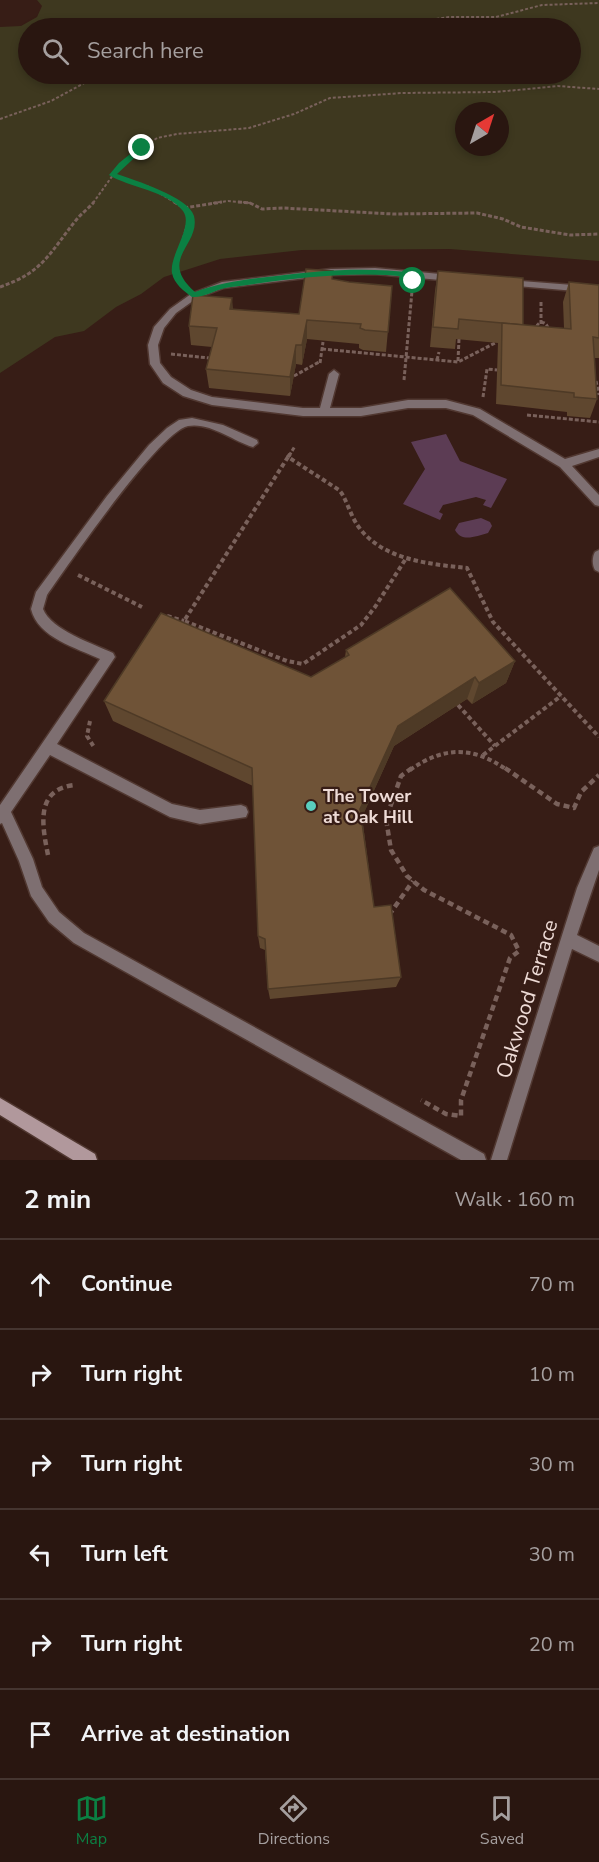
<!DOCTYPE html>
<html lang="en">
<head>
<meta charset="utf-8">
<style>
	body { margin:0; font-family:"Nunito Sans",sans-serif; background:#311f19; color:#f1f3f6 }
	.compass { position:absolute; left:455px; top:102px; width:54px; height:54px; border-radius:50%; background:#291610; box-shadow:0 3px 9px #0003; rotate:39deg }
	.stop { position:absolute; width:18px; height:18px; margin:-14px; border:4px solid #0b8043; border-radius:50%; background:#fff }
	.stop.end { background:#0b8043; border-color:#fff; box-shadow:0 2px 6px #0008 }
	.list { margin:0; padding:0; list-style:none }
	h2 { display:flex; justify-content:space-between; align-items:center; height:78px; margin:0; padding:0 24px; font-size:26px }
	h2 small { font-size:20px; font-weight:400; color:#a59f9f }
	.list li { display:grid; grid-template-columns:39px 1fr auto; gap:18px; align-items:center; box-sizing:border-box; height:90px; padding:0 24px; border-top:2px solid #453530 }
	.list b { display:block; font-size:22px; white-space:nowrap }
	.list em { font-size:20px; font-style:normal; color:#a59f9f }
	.icon { flex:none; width:33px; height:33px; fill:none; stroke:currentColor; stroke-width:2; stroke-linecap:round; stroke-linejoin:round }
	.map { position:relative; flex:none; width:599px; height:1160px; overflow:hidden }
	.search { position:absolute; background:#291610; box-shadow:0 3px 9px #0003; left:18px; right:18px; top:18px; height:66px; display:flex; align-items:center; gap:15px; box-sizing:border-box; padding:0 21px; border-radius:33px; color:#a59f9f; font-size:22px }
	.sheet { height:618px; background:#291610 }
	nav { display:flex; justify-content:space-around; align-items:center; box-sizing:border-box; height:84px; border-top:2px solid #453530; background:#291610; font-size:16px; color:#a59f9f }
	nav a { display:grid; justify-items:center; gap:3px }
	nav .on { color:#0b8043 }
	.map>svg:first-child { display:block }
	.green { fill:#3e381f; fill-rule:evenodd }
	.water { fill:#5c3c54 }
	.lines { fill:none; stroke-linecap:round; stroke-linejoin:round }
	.lane-casing { stroke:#513831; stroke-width:3 }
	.street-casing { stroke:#513831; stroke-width:3 }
	.secondary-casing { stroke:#513831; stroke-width:3 }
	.path-far3 { stroke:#79615b; stroke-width:2; stroke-dasharray:3 2; stroke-linecap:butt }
	.path-far2 { stroke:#79615b; stroke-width:3; stroke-dasharray:4 2; stroke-linecap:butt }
	.path-far1 { stroke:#79615b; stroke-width:4; stroke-dasharray:4.5 3; stroke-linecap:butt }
	.path { stroke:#79615b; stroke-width:4.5; stroke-dasharray:6 4; stroke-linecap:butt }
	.lane { fill:#7e6f71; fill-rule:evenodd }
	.street { fill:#7e6f71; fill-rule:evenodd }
	.secondary { fill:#b1989c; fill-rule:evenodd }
	.wall { fill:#5f472f }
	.shaded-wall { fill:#4e3a26 }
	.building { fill:#6f5337; stroke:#4e3a26; stroke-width:1.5 }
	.route { fill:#0b8043 }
	.poi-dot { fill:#59cebe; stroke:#371d16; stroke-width:2 }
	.labels { text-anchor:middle; stroke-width:4.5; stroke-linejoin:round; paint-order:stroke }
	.poi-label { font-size:18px; font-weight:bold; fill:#eedbd6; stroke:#371d16; text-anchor:start }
	.near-street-label { font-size:21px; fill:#eedbd6; stroke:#371d16 }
</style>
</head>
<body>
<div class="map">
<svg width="599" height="1160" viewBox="0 0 599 1160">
	<rect width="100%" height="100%" fill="#371d16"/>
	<path class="green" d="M37 0H599V261L450 249 302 250 220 259 164 277 141 294 116 307 84 331 55 337 0 373V27L21 26 37 17 42 6ZM28 28H570V74H28ZM464 111H500V147H464Z"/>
	<g class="water">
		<polygon points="446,434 460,461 507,479 491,508 483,505 486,500 476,497 443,505 439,512 443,514 440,520 403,504 425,469 411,442"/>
		<path d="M481 518 490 522 492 526 488 533C476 536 462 543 455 530L459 523Z"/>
	</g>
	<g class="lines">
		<g class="lane-casing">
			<g id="lane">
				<polygon points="375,268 451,275 456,278 451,281 375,274 331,275 223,288 197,298 176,313 164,328 158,345 160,363 171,377 191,390 212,397 303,408 320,408 329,374 334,370 339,374 330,408 361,408 408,400 446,400 480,409 565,459 599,449 599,457 572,466 599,495 599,506 595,505 560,467 473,415 446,408 408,408 361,416 303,416 212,405 183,396 163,383 150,364 148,345 154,327 170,309 191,294 222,282 331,269"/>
				<polygon points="507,280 599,287 599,293 504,285 502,283"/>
				<path d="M192 418 223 425 257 440 258 443 253 447C233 441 210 422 188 426 159 432 68 565 47 595L43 609C51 630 94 644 113 653L115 657 57 744 172 804 200 810 241 805 246 807 248 812 246 817 200 824 170 817 50 755 11 812 33 859 42 887 59 912 84 933 484 1154 486 1160H461L74 943 49 922 31 896 19 861 2 823 0 824V805L100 659C77 648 38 638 31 609L36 592 107 496 149 445 167 428 179 420Z"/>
			</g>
		</g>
		<g class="street-casing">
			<g id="street">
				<path d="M599 550V572L595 570C592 565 592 557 595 552Z"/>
				<polygon points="599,846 599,870 577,935 599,946 599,962 572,949 507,1160 491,1160 577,888 594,848"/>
			</g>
		</g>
		<g class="secondary-casing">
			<polygon id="secondary" points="0,1098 95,1154 97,1160 73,1160 0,1115"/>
		</g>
		<g class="path-far3">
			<polyline points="382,28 449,17 496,17 542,5 599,3"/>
			<polyline points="0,119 51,101 101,74"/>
			<polyline points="113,175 121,164 157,138 177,134 249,128 294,114 330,98 402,93 496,92 558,86 599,89"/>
			<polyline points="93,203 113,175 149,187 176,203"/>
			<polyline points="213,203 228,201 251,203"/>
		</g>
		<g class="path-far2">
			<polyline points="174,202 184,208 222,202"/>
			<polyline points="238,202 250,203 262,209 283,208 393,214 477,213 503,219 521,227 570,235 599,234"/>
			<polyline points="182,285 178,277 177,261 190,216 185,208"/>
			<path d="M0 287C44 272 50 252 77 219 82 213 89 208 94 202"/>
			<polyline points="541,302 541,324"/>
			<circle cx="542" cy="328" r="5.5"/>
			<polyline points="322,349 458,362 495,343"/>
			<polyline points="171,354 209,358 214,356"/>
			<polyline points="437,360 439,352"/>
			<polyline points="458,361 459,339"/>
			<polyline points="320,363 323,342"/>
			<polyline points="294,376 319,362"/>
			<polyline points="404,380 412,291"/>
			<polyline points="596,381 599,395"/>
			<polyline points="483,397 487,369 497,370"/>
			<polyline points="527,415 599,422"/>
			<polyline points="289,456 295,446"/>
		</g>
		<g class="path-far1">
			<polyline points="288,457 290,454"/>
			<path d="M405 560 375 607 361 625 303 664 287 661 184 621 288 457 339 490C346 497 350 515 358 526 382 560 429 564 467 568L493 622 599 737"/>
			<polyline points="78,575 142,607"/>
			<polyline points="167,616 184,621"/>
			<polyline points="458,705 495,746"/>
			<polyline points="90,721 87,736 94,747"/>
			<polyline points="483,755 561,696"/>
			<path d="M410 770C444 746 473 746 507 770"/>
		</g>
		<g class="path">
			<polyline points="412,768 401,776 386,819 391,850 407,876 424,890 511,935 519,951 510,958 461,1100 461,1116 446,1114 421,1100"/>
			<polyline points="505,768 557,804 574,808 581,792 599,775"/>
			<path d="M48 855C42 825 35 789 75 785"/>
			<polyline points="389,915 413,881"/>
		</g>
		<use href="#lane" class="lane"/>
		<use href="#street" class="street"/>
		<use href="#secondary" class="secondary"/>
	</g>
	<g class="wall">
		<polygon points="438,271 523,325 564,328 563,302 569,282 599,285 599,358 594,358 597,399 590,418 567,416 567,412 496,404 498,343 456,339 455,349 430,347 435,291"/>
		<polygon points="333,279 349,282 392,286 386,352 363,350 359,348 359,344 307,339 302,365 296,364 290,396 209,388 206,369 212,347 191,345 189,326 299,314"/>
		<polygon points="346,650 515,661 506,683 472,704 467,699 394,746 362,817 374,907 401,977 396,987 270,999 268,989 265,950 260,948 258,936 253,786 113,721 104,701 311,677 345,657"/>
	</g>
	<g class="shaded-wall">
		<polygon points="232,298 234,318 230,309"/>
		<polygon points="307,320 307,339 302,365 302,345"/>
		<polygon points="296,345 296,364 290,396 290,377"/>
		<polygon points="515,661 506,683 472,704 479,683"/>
		<polygon points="475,677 467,699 394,746 358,826 360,809 398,726"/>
	</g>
	<g class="building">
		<polygon points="306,269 333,271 332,279 349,282 392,286 388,332 365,330 360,328 361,324 307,320 302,345 296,345 290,377 206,369 217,328 189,326 193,295 232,298 230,309 299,314"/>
		<polygon points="438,271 523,278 523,325 459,319 458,329 433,327"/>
		<polygon points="569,282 599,285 599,338 593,337 597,399 574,397 574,393 501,385 502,323 571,329"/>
		<polygon points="450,588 515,661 479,683 475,677 398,726 360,809 374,907 391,905 401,977 268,989 265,939 258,936 252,768 104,701 161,613 311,677 349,655 346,650"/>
	</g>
	<path class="route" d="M139 147 145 148 117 174C134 180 189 197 194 216 201 245 157 259 195 292 222 282 248 279 276 276 323 270 367 267 414 273L418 275 417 281 413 284 409 281 410 277C349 270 291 279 231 287 218 288 204 298 192 297 184 291 174 284 172 273 169 255 194 226 183 211 168 191 128 187 109 175L119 163Z"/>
	<circle class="poi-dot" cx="311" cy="806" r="6"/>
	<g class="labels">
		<g class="poi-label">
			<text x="323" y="802">The Tower<tspan x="323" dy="21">at Oak Hill</tspan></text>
		</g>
		<g class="near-street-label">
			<text transform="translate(527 999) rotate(-73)" y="7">Oakwood Terrace</text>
		</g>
	</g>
</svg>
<svg class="compass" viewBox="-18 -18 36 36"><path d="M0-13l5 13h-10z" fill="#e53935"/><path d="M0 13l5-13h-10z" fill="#a59f9f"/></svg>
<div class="stop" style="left:413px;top:281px"></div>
<div class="stop end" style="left:142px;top:148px"></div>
<div class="search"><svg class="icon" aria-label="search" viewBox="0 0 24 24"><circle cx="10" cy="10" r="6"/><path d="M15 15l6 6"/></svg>Search here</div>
</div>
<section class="sheet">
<h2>2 min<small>Walk · 160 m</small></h2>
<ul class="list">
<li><svg class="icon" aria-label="ahead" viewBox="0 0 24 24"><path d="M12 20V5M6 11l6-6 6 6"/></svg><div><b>Continue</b></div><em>70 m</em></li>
<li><svg class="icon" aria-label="right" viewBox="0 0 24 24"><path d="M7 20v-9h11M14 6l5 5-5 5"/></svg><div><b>Turn right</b></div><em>10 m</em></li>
<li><svg class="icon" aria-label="right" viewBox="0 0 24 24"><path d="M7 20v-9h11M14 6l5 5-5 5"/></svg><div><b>Turn right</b></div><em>30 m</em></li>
<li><svg class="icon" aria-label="left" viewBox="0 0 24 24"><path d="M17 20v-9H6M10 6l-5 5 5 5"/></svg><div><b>Turn left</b></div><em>30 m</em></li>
<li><svg class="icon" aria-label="right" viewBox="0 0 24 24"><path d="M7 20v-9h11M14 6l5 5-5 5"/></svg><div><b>Turn right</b></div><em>20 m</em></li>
<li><svg class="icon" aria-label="arrive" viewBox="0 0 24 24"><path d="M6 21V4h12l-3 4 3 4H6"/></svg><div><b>Arrive at destination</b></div></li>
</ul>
</section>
<nav>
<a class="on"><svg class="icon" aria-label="map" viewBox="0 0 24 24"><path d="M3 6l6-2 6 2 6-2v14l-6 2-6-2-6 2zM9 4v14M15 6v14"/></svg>Map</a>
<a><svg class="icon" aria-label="directions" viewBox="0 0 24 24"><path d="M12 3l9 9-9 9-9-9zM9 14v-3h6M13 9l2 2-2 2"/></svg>Directions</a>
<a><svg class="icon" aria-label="saved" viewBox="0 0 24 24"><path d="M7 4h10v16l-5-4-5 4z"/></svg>Saved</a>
</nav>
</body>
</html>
